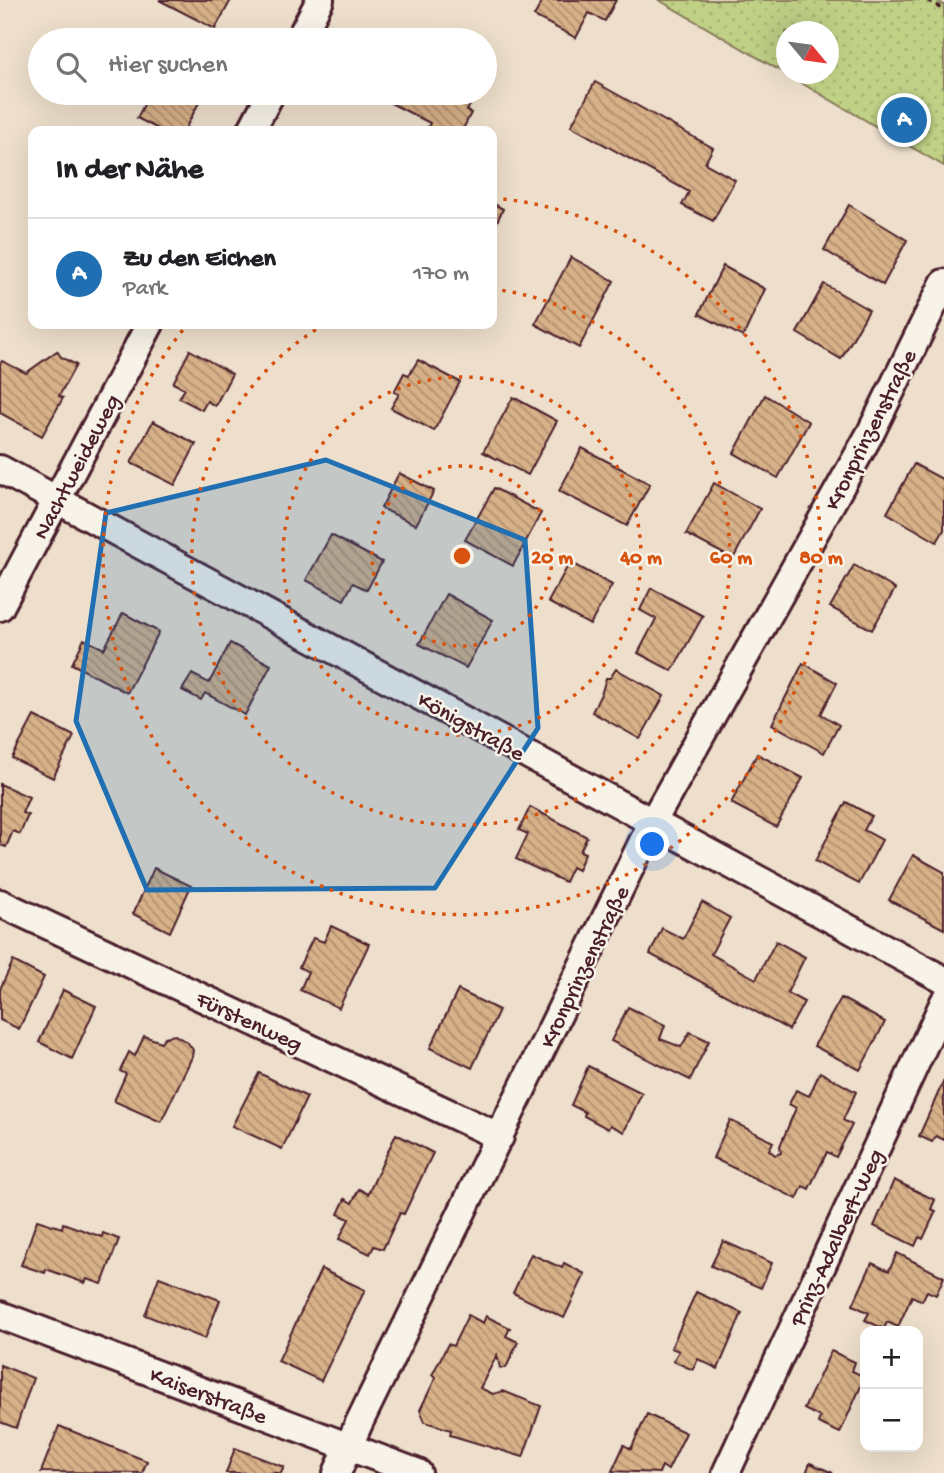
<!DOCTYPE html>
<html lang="de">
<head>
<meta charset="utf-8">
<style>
	body { margin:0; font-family:"Gochi Hand",sans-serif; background:#f6f6f6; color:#202124 }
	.controls { position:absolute; right:21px; bottom:21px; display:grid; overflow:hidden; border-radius:14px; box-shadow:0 7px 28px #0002 }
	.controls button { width:63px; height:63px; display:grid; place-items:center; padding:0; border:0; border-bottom:2px solid #e0e0e0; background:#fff; color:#202124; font:35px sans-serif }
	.compass { position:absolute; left:776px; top:21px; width:63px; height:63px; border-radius:50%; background:#fff; box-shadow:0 7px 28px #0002; rotate:119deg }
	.you { position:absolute; left:653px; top:845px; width:24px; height:24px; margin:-18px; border:5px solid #fff; border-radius:50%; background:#1a73e8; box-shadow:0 0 0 10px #1a73e833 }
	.badge { display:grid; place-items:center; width:46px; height:46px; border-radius:50%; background:#1f6fb2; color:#fff; font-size:23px; font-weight:700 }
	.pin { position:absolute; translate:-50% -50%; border:4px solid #fff; box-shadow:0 2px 7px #0006 }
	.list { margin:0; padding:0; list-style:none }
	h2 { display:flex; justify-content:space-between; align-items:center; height:91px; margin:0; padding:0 28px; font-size:30px }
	h2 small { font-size:23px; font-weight:400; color:#757577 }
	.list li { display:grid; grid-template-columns:46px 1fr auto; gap:21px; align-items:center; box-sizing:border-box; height:112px; padding:0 28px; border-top:2px solid #e0e0e0 }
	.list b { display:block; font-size:26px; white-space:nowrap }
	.list p { margin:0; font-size:23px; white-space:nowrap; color:#757577 }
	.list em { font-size:23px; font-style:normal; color:#757577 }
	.icon { flex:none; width:38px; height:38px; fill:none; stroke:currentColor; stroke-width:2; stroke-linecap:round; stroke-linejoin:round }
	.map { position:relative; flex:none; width:944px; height:1473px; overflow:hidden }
	.search { position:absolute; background:#fff; box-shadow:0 7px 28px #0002; left:28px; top:28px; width:469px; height:77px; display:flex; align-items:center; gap:18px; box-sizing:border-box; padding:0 24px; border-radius:38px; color:#757577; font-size:26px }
	.panel { position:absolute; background:#fff; box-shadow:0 7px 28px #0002; left:28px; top:126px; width:469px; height:203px; border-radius:14px }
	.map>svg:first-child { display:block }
	.grass { fill:url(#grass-dots); stroke:#857858; stroke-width:2; fill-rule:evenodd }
	.building { fill:url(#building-back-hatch); stroke:#4a1f2b; stroke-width:2 }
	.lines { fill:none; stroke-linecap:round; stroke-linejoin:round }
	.minor-casing { stroke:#4a1f2b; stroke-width:32 }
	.path { stroke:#4a1f2b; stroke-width:4.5; stroke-dasharray:5 5; stroke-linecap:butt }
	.minor { stroke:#f7f3e8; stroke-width:26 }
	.marked { fill:#1f6fb2; fill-opacity:0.2; stroke:#1f6fb2; stroke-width:5; stroke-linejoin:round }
	.ring { fill:none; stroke:#d8530f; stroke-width:3.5; stroke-dasharray:3.5 7 }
	.labels { text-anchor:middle; stroke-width:5; stroke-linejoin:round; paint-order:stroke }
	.street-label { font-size:23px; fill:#4a1f2b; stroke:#f7f3e8 }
	.centre { fill:#d8530f; stroke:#f7f3e8; stroke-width:3.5 }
	.ring-label { font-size:21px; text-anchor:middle; font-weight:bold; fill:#d8530f; stroke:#f7f3e8; stroke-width:5; stroke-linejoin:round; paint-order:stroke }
</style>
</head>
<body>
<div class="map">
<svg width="944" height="1473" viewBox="0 0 944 1473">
	<defs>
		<pattern id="grass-dots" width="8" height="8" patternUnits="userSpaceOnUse" patternTransform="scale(1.75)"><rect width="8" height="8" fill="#c0d186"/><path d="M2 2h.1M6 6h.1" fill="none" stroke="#a6b374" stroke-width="1.8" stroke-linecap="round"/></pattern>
		<pattern id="building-back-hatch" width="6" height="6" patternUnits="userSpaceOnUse" patternTransform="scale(1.75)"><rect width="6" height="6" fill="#d7b188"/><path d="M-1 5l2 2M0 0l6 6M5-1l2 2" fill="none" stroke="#b08f6f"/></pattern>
	</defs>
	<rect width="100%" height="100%" fill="#eddfcb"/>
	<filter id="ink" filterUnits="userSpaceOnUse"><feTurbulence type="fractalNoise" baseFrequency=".0143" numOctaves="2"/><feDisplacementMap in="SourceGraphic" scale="14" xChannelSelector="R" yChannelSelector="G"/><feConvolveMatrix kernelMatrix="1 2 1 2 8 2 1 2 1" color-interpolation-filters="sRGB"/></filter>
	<g filter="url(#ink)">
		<path class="grass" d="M659 0H936L944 5V166ZM786 32H828V74H786Z"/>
		<g class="building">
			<polygon points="159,0 231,0 215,29"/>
			<polygon points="543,0 616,0 605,21 589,13 576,38 534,16"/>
			<polygon points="595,82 713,148 705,163 735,180 713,221 682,205 689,192 571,126"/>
			<polygon points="150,93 200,93 203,95 184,131 162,131 137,118"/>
			<polygon points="371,93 432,93 444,99 447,93 476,93 467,111 471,113 462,131 426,131 430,123"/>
			<polygon points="492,203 503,209 492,232"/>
			<polygon points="849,205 907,240 883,285 824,250"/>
			<polygon points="571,257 614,281 579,348 535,324"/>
			<polygon points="723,266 765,289 743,337 699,314"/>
			<polygon points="824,284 869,310 841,359 797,333"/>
			<polygon points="190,350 232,374 215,406 207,401 202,410 179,398 185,389 173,383"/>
			<polygon points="57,351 61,357 76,365 59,396 63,398 42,436 0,413 0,364 2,361 26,373"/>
			<polygon points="418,360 460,382 434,431 391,408 399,394 394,392 404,373 409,375"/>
			<polygon points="765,395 809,422 778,478 734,453"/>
			<polygon points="513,397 557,421 528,475 483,452"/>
			<polygon points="153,421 196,444 175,485 131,463"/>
			<polygon points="582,448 650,484 627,526 559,491"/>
			<polygon points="914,464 944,480 944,530 937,542 887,513"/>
			<polygon points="399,473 434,491 416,525 381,508"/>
			<polygon points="714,483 760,509 733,559 686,534"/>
			<polygon points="494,488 541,513 513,566 465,540"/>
			<polygon points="331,535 382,562 367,590 353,583 344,600 306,580"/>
			<polygon points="570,562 612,585 590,625 548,602"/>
			<polygon points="854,565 895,589 872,630 830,607"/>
			<polygon points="651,588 703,616 672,671 638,653 656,619 640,610"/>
			<polygon points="446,594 493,620 466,668 419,644"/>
			<polygon points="123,613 159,632 127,693 72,664 84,639 104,649"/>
			<polygon points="230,643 271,665 245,715 205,693 201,700 182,690 192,674 209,683"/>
			<polygon points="803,663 837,683 821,714 839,725 824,753 772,724"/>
			<polygon points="616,669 664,696 640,739 592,712 602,692 606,678 610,678"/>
			<polygon points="34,716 74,736 53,778 12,758"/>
			<polygon points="757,754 803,778 776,827 731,803"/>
			<polygon points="0,784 29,797 22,813 28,815 20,834 13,831 6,847 0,845"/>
			<polygon points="846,802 872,816 864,830 882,840 859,884 815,861"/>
			<polygon points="530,807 587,837 580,851 585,853 578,870 572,867 565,882 516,859 528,834 519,830"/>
			<polygon points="913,855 944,872 944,929 889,900"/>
			<polygon points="154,868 191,886 170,932 133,914"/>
			<polygon points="702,902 730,918 711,954 756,979 776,941 805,957 787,993 804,1002 789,1030 650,954 662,928 683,939"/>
			<polygon points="331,926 369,944 339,1008 300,990 308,972 299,967 313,938 324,942"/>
			<polygon points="13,961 44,977 19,1029 0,1020 0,989"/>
			<polygon points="63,990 96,1006 72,1059 39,1042"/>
			<polygon points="458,990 499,1010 472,1068 430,1048"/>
			<polygon points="841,998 885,1022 860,1070 814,1046"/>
			<polygon points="628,1007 665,1025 660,1039 681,1047 690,1032 709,1041 690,1080 611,1041"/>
			<polygon points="175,1035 188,1043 193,1050 192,1057 161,1122 114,1101 126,1074 120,1071 129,1052 135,1056 144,1036 161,1042 165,1037"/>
			<polygon points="588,1066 642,1093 624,1132 610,1125 608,1129 584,1116 585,1112 571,1105"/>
			<polygon points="820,1072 856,1092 843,1120 852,1125 836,1157 827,1152 809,1189 803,1186 797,1199 713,1158 730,1120 773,1142 769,1150 775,1155 781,1153 780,1146 796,1108 789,1104 796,1090 809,1096"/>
			<polygon points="259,1073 307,1097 282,1149 232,1126"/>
			<polygon points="944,1080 944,1140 936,1136 932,1142 919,1136"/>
			<polygon points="396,1134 433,1153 404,1214 400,1213 383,1249 374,1246 370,1254 339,1239 349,1219 338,1214 345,1199 352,1203 359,1189 368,1194"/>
			<polygon points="894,1180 935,1200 931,1209 936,1211 923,1239 919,1237 915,1246 874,1226"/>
			<polygon points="37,1220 62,1228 63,1223 102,1237 103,1233 119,1239 102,1284 87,1279 85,1283 46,1269 45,1273 21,1265"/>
			<polygon points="723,1241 772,1263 761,1288 711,1266"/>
			<polygon points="897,1253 944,1277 936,1295 927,1291 922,1301 912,1296 898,1327 887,1322 884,1329 865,1320 869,1313 853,1305 872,1263 889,1271"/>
			<polygon points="531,1254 562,1268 564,1263 585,1274 564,1318 513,1293"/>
			<polygon points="321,1269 365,1290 321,1381 278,1361"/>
			<polygon points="159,1277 220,1300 205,1339 145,1315"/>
			<polygon points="696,1292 742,1313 718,1369 698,1359 693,1370 673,1361 679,1351 671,1348"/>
			<polygon points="468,1315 483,1323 486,1316 510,1328 506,1336 518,1342 506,1368 500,1368 497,1355 480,1388 493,1394 503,1391 541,1406 523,1457 450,1435 451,1430 425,1422 420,1410 436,1377 432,1375 448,1344 453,1346"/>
			<polygon points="831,1351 855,1362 852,1371 865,1377 840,1433 818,1423 820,1417 804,1409"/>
			<polygon points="0,1365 33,1378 16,1428 0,1422"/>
			<polygon points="647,1414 686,1433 668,1470 662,1466 659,1473 612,1471 624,1445 631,1449"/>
			<polygon points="59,1426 147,1461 142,1473 41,1472"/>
			<polygon points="235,1448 284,1467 281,1473 226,1473"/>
			<polygon points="810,1463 833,1473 806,1473"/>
		</g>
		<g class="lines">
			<g class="minor-casing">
				<g id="minor">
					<polyline points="299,40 320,0"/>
					<polyline points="251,131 271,93"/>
					<polyline points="0,469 944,980"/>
					<polyline points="0,607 150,324"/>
					<polyline points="0,903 500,1137"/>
					<polyline points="0,1315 418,1473"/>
					<polyline points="337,1473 359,1423 652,823 871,432 944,283"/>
					<polyline points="726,1473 944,1002"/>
				</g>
			</g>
			<polyline class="path" points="928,0 944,10"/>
			<use href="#minor" class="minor"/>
		</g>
	</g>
	<path class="marked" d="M326 460 525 540 538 728 435 888 147 890 76 721 106 513Z"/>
	<g class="ring">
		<circle cx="462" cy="556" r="90"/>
		<circle cx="462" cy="556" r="179"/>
		<path d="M492 289A269 269 0 1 1 325 324"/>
		<path d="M493 198A359 359 0 1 1 187 325"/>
	</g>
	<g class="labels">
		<g class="street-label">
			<text transform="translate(869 429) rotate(-63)" y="8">Kronprinzenstraße</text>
			<text transform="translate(75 466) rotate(-62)" y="8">Nachtweideweg</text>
			<text transform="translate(472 725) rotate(29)" y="8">Königstraße</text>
			<text transform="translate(583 966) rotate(-64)" y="8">Kronprinzenstraße</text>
			<text transform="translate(250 1020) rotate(25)" y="8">Fürstenweg</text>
			<text transform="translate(835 1237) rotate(-65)" y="8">Prinz-Adalbert-Weg</text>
			<text transform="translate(209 1394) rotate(21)" y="8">Kaiserstraße</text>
		</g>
	</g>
	<circle cx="462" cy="556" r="10" class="centre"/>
	<g class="ring-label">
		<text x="552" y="563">20 m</text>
		<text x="641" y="563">40 m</text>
		<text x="731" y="563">60 m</text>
		<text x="821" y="563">80 m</text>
	</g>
</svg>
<div class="controls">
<button>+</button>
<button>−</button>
</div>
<svg class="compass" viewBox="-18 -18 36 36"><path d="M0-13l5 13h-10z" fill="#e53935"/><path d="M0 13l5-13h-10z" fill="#757577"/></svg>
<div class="you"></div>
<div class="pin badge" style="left:904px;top:120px">A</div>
<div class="search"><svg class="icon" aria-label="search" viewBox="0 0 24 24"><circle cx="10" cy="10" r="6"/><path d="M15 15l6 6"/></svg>Hier suchen</div>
<section class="panel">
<h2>In der Nähe<small></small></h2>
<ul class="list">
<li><span class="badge">A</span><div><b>Zu den Eichen</b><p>Park</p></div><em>170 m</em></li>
</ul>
</section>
</div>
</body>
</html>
